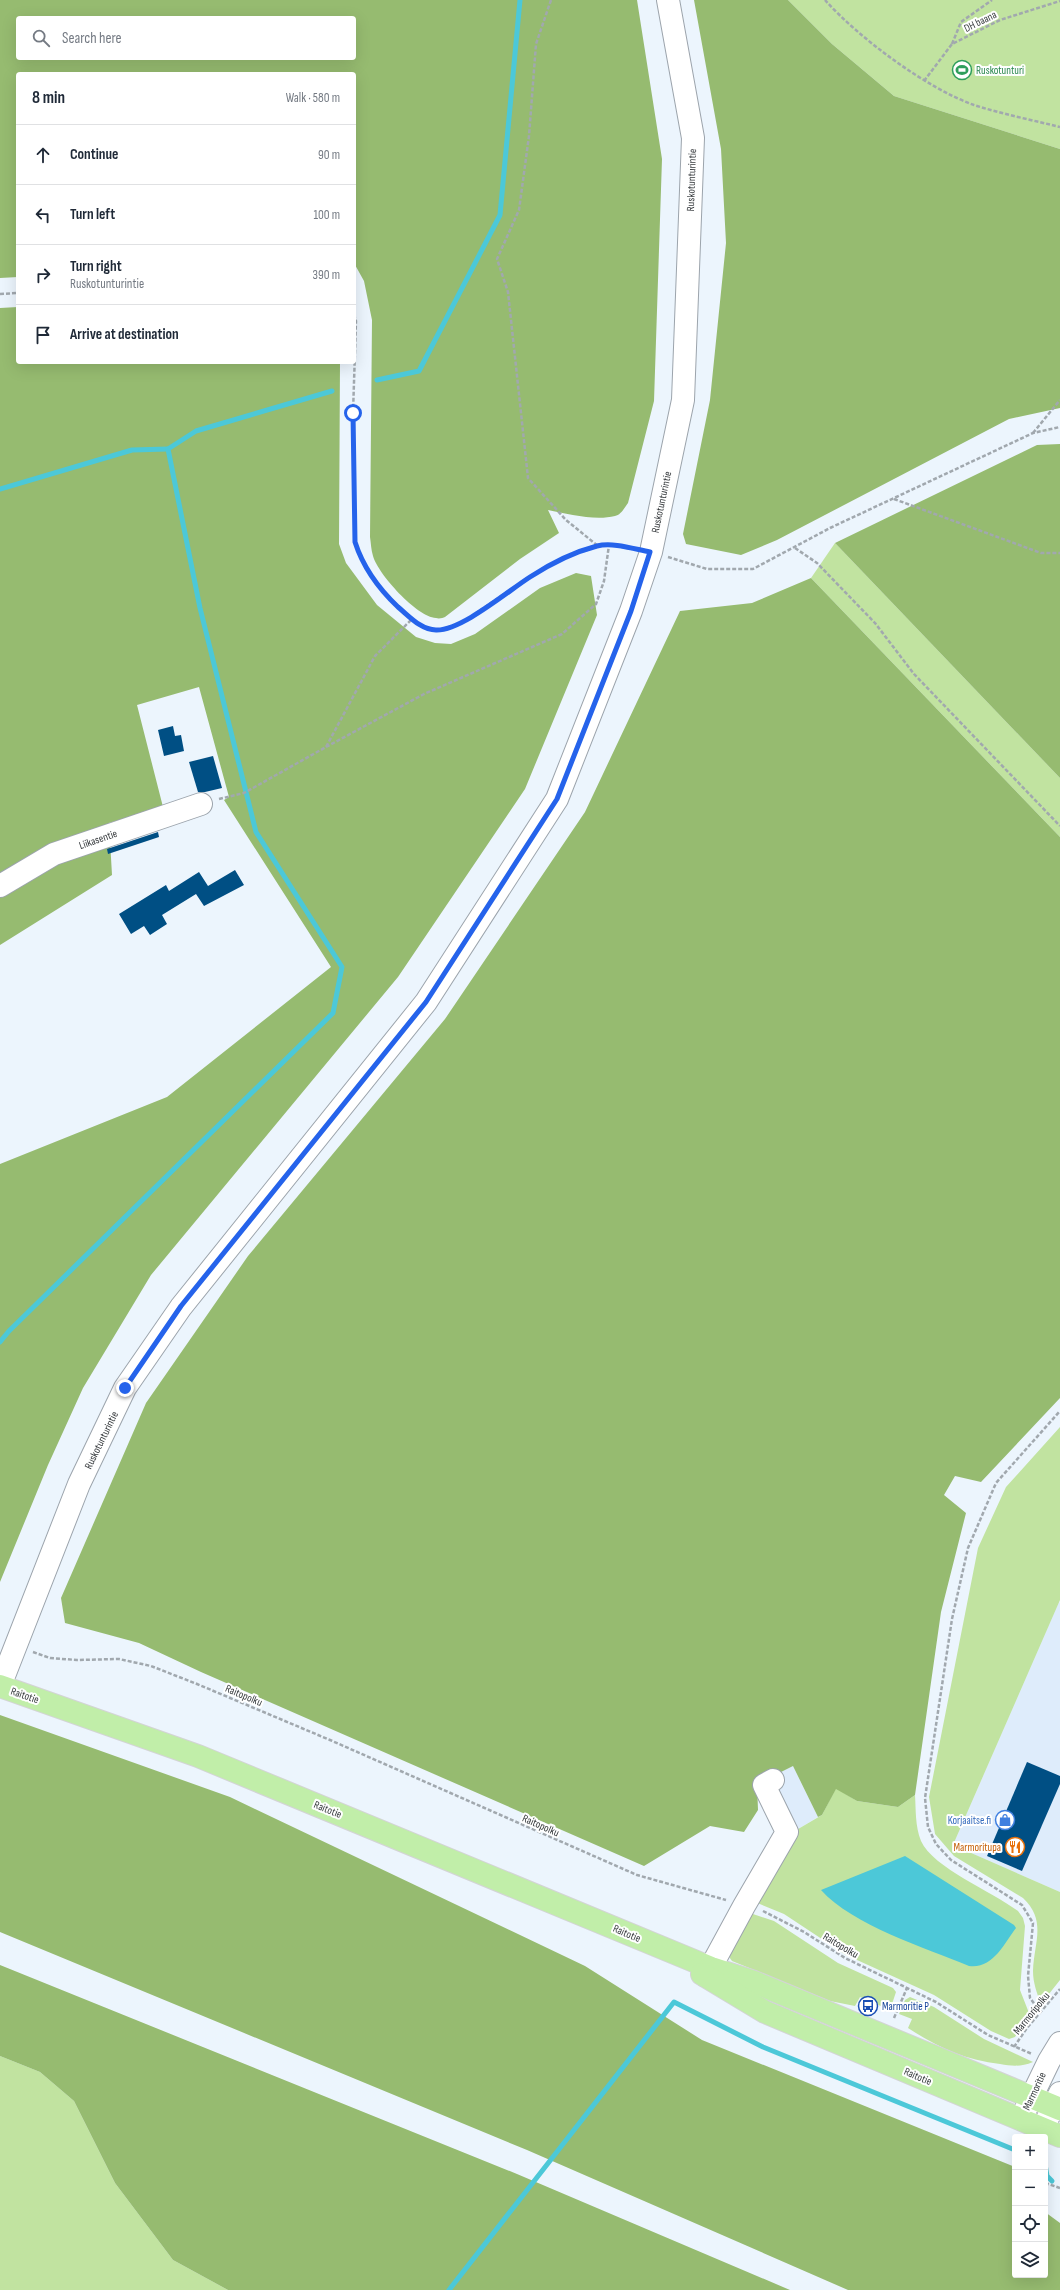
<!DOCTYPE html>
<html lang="en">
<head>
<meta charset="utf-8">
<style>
	body { margin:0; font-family:"Sofia Sans Condensed",sans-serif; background:#f6f6f7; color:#1f2937 }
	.controls { position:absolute; right:12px; bottom:12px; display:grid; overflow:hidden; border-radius:4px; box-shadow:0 4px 16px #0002 }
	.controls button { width:36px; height:36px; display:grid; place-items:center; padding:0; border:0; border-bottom:1px solid #e0e1e3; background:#fff; color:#1f2937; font:20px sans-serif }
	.stop { position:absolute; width:12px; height:12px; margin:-9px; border:3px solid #2563eb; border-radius:50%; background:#fff }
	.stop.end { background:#2563eb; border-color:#fff; box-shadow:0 1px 4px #0008 }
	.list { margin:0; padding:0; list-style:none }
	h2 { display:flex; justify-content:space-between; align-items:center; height:52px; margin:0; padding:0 16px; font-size:17px }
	h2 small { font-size:13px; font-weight:400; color:#747a83 }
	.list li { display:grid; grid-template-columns:26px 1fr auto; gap:12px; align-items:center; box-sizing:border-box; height:60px; padding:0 16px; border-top:1px solid #e0e1e3 }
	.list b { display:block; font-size:15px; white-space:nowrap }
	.list p { margin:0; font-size:13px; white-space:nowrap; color:#747a83 }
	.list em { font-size:13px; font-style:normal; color:#747a83 }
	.icon { flex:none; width:22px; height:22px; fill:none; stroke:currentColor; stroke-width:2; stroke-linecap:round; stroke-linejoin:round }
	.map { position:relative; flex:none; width:1060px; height:2290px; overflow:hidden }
	.search { position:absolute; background:#fff; box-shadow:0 4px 16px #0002; left:16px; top:16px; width:340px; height:44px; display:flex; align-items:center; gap:10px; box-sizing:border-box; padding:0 14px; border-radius:4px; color:#747a83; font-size:15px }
	.panel { position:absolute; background:#fff; box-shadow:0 4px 16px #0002; left:16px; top:72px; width:340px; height:292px; border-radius:4px }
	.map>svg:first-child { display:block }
	.built { fill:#deecfb }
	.green { fill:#c1e3a0 }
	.forest { fill:#96bb70; fill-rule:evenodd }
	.water { fill:#4cc8d8 }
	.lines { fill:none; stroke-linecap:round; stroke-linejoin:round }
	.stream { stroke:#4cc8d8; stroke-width:5 }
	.building { fill:#004f84 }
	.minor-casing { stroke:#9ca4ac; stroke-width:24 }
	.major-casing { stroke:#d3d4d5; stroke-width:24 }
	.path { stroke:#a1a8ae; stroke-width:2.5; stroke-dasharray:4 2; stroke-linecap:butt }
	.minor { stroke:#fff; stroke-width:22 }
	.major { stroke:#c1eea9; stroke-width:22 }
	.route { stroke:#2563eb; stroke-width:5 }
	.labels { text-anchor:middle; stroke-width:4; stroke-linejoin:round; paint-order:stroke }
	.street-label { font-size:11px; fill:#373b3e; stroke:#fff }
	.leisure-label { font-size:11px; fill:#27864d; stroke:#fff; text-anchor:start }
	.shop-label { font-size:11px; fill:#366cbe; stroke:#fff; text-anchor:end }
	.food-label { font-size:11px; fill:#c56008; stroke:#fff; text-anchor:end }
	.transit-label { font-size:11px; fill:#164399; stroke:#fff; text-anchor:start }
</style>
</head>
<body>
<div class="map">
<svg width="1060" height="2290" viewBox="0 0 1060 2290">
	<rect width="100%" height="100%" fill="#ecf5fd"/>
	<g class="built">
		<polygon points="1059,1602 1060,1603 1060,1892 953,1845"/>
		<polygon points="793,1766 818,1817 793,1832 761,1781"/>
	</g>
	<g class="green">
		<polygon points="788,0 1060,0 1060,149 894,96 832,44"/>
		<polygon points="835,543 1060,778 1060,837 811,578"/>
		<path d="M1060 1427V1600L953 1845 1060 1892V1980L1041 2004C1037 1993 1033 1983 1033 1971 1034 1942 1047 1921 1023 1898L954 1856 935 1834 929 1797 978 1548 1006 1487Z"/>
		<path d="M836 1788 857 1801 898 1807 915 1795C916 1810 915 1826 921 1841 933 1868 993 1892 1018 1911L1023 1918 1025 1926 1020 1990 1029 2013 1015 2037 1009 2039 991 2031 934 1995 846 1955 784 1914 755 1902 793 1832 822 1815Z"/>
		<polygon points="747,1912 774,1921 838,1963 893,1988 896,1992 890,2010 860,1997 855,2006 830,2001 732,1961 727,1954"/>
		<path d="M910 1997 934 2007 984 2039 1033 2062C1021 2067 1012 2066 1000 2064 965 2060 937 2047 908 2028L912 2019 899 2014 905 2000Z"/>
		<polygon points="0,2056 40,2072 74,2101 115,2183 173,2260 228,2290 0,2290"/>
	</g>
	<g class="forest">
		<path d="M0 0H637L662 159 654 401 628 503C625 507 621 515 615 516 595 521 568 514 548 510L559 533 520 559 445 617C443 618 439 619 436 618 417 617 378 574 373 556 371 550 371 543 370 537L372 320 364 281 354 263V74H18V277L0 278ZM18 18H354V58H18Z"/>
		<polygon points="694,0 788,0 832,44 894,96 1060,149 1060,408 1009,419 777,540 741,555 686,544 683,534 710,400 726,243 721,149"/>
		<polygon points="18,307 18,362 340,362 339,544 346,563 377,605 416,637 435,643 451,644 475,634 540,588 576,573 591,576 597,615 525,789 398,977 151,1275 83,1388 48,1465 0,1582 0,1164 167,1097 331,967 224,800 229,797 199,687 137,705 163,807 109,823 112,875 0,945 0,308"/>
		<polygon points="1060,444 1060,778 835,543 1037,445"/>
		<polygon points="811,578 1060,837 1060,1398 981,1482 955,1476 944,1495 966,1513 941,1612 915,1795 898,1807 857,1801 836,1789 822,1815 818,1817 793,1766 757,1784 758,1810 744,1832 710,1826 644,1866 201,1672 139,1643 65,1623 61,1598 146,1403 248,1256 445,1019 585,812 680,611 752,603"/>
		<polygon points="0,1715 230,1797 585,1966 702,2040 1015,2167 1015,2275 1045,2275 1045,2212 1060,2223 1060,2290 848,2290 527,2150 0,1932"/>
		<polygon points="0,1965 517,2174 790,2290 228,2290 173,2260 115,2183 74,2101 40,2072 0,2056"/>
	</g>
	<path class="water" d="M905 1856 1014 1925 1016 1928C1003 1945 993 1969 969 1966 926 1948 852 1925 821 1890Z"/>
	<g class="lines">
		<g class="stream">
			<polyline points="377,380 419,371 500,215 520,0"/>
			<polyline points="0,489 132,450 168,449"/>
			<polyline points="0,1342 9,1331 333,1013 342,967 256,832 200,608 168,449 196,431 332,391"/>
			<polyline points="1045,2164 1047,2176 1052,2181"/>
			<polyline points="449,2290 674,2002 763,2047 1015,2150"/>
		</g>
	</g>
	<g class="building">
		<polygon points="173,726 175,736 181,735 184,751 164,756 158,730"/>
		<polygon points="213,756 222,788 205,792 198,792 189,762"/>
		<polygon points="158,832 159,837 108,854 107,849"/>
		<polygon points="235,870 244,885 204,906 196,894 162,915 167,924 150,935 144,926 131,934 119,914 166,885 169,891 199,872 208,886"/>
		<polygon points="1027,1762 1060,1776 1060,1784 1022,1871 987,1856"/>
	</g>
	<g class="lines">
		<g class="minor-casing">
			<g id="minor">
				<polyline points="0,886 54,854 201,804"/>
				<polyline points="0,1686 79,1484 125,1388 181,1307 426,1002 557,799 631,611 651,552 683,400 693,138 668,0"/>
				<polyline points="706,1976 744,1906 787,1832 764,1785 773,1780"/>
				<polyline points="1021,2119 1049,2061 1060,2043"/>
				<polyline points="1043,2128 1060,2093"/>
			</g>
		</g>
		<g class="major-casing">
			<g id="major">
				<polyline points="0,1686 198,1756 711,1968 754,1982 1060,2109"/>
				<polyline points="702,1974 765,2012 1060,2136"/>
			</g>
		</g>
		<g class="path">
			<polyline points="551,0 536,44 529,136 519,210 497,259 508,292 528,478 566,520 598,546"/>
			<path d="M825 0C859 38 926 88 974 105 1002 114 1032 120 1060 127"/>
			<polyline points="952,44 961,22 992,0"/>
			<polyline points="924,81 952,44 1000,20 1060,1"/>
			<polyline points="0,294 18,293"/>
			<path d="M354 314 356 321 353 413 355 542C363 566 377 587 396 604 407 615 420 630 436 630 454 631 469 618 482 609 514 588 570 545 608 545 616 545 625 548 632 549"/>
			<polyline points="1033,433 1060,400"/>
			<polyline points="894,499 1041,553 1060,553"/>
			<polyline points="795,548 817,563 875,623 914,674 1060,826"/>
			<polyline points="668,557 707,569 753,569 830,528 1033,433 1060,427"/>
			<polyline points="326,747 424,694 562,634 596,604 604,581 609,545"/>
			<polyline points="219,799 244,793 326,747 375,656 412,619"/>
			<polyline points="33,1652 50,1658 77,1660 119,1659 151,1666 197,1684 330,1740 637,1875 726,1900"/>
			<polyline points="763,1911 804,1932 845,1958 936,2002 988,2035 1032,2054"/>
			<polyline points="1041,2013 1030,1998 1028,1976 1033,1923 1022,1905 951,1860 936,1844 928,1827 925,1798 952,1619 968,1548 996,1483 1060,1411"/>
			<polyline points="894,2018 907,1988"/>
			<polyline points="1014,2047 1027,2028 1060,1989"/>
			<polyline points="1045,2183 1060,2188"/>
		</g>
		<use href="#minor" class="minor"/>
		<use href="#major" class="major"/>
	</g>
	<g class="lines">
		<path class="route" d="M125 1388 181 1306 426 1002 557 799 631 611 650 552C634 549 613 542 597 546 574 552 550 564 530 577 508 591 461 631 436 630 421 630 409 616 398 607 379 589 363 567 355 542L353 413"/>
	</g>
	<defs>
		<g id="stadium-ring" transform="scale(1)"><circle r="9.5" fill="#fff" stroke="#2e9e5b" stroke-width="1.5"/><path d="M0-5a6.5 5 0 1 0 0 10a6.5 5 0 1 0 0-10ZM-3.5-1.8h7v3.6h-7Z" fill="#2e9e5b"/></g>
		<g id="shop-ring" transform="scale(1)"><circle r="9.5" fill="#fff" stroke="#3f7fe0" stroke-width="1.5"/><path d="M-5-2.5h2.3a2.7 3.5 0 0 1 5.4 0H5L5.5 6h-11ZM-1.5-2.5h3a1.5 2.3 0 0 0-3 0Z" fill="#3f7fe0"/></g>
		<g id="restaurant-ring" transform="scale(1)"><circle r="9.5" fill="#fff" stroke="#e8710a" stroke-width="1.5"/><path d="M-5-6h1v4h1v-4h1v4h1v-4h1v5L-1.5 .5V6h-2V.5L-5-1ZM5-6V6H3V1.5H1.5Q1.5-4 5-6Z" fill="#e8710a"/></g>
		<g id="bus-ring" transform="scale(1)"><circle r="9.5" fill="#fff" stroke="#1a4fb4" stroke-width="1.5"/><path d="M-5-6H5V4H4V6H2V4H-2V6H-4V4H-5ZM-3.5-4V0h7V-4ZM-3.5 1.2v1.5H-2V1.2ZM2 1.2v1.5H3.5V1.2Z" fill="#1a4fb4"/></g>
	</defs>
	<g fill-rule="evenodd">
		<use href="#stadium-ring" x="962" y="70"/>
		<use href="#shop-ring" x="1005" y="1820"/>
		<use href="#restaurant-ring" x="1015" y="1847"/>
		<use href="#bus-ring" x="868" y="2006"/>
	</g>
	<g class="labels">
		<g class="street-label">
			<text transform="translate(980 21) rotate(-26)" y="4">DH baana</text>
			<text transform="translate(691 180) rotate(-88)" y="4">Ruskotunturintie</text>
			<text transform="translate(661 502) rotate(-78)" y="4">Ruskotunturintie</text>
			<text transform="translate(98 839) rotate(-19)" y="4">Liikasentie</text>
			<text transform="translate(101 1440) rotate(-64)" y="4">Ruskotunturintie</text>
			<text transform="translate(25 1695) rotate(19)" y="4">Raitotie</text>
			<text transform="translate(244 1695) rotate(23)" y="4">Raitopolku</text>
			<text transform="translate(328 1809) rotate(22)" y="4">Raitotie</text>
			<text transform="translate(541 1825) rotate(24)" y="4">Raitopolku</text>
			<text transform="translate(627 1933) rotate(23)" y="4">Raitotie</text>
			<text transform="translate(841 1945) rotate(31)" y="4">Raitopolku</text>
			<text transform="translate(1031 2013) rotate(-51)" y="4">Marmoripolku</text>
			<text transform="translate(918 2076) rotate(23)" y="4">Raitotie</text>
			<text transform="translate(1034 2091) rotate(-65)" y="4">Marmoritie</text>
		</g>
		<g class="leisure-label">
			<text x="976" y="74">Ruskotunturi</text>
		</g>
		<g class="shop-label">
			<text x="991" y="1824">Korjaaitse.fi</text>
		</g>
		<g class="food-label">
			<text x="1001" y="1851">Marmoritupa</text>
		</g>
		<g class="transit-label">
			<text x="882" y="2010">Marmoritie P</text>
		</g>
	</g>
</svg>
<div class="controls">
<button>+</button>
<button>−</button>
<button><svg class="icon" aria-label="locate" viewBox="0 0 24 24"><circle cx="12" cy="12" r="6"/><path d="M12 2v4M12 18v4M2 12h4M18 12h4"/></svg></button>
<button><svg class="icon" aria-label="layers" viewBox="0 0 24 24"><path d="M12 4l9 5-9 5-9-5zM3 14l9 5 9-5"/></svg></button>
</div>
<div class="stop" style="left:353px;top:413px"></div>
<div class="stop end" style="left:125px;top:1388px"></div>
<div class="search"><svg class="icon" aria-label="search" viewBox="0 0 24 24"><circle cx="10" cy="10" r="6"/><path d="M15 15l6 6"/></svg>Search here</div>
<section class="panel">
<h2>8 min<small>Walk · 580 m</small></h2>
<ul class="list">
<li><svg class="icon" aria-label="ahead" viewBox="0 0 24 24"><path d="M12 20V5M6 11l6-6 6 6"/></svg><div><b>Continue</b></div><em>90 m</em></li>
<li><svg class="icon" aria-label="left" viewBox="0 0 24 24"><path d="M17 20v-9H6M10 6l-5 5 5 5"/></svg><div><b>Turn left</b></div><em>100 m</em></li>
<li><svg class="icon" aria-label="right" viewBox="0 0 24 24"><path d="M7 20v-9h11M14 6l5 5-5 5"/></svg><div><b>Turn right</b><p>Ruskotunturintie</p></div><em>390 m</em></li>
<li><svg class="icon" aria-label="arrive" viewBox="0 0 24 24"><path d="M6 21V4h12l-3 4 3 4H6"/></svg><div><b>Arrive at destination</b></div></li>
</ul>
</section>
</div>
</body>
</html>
